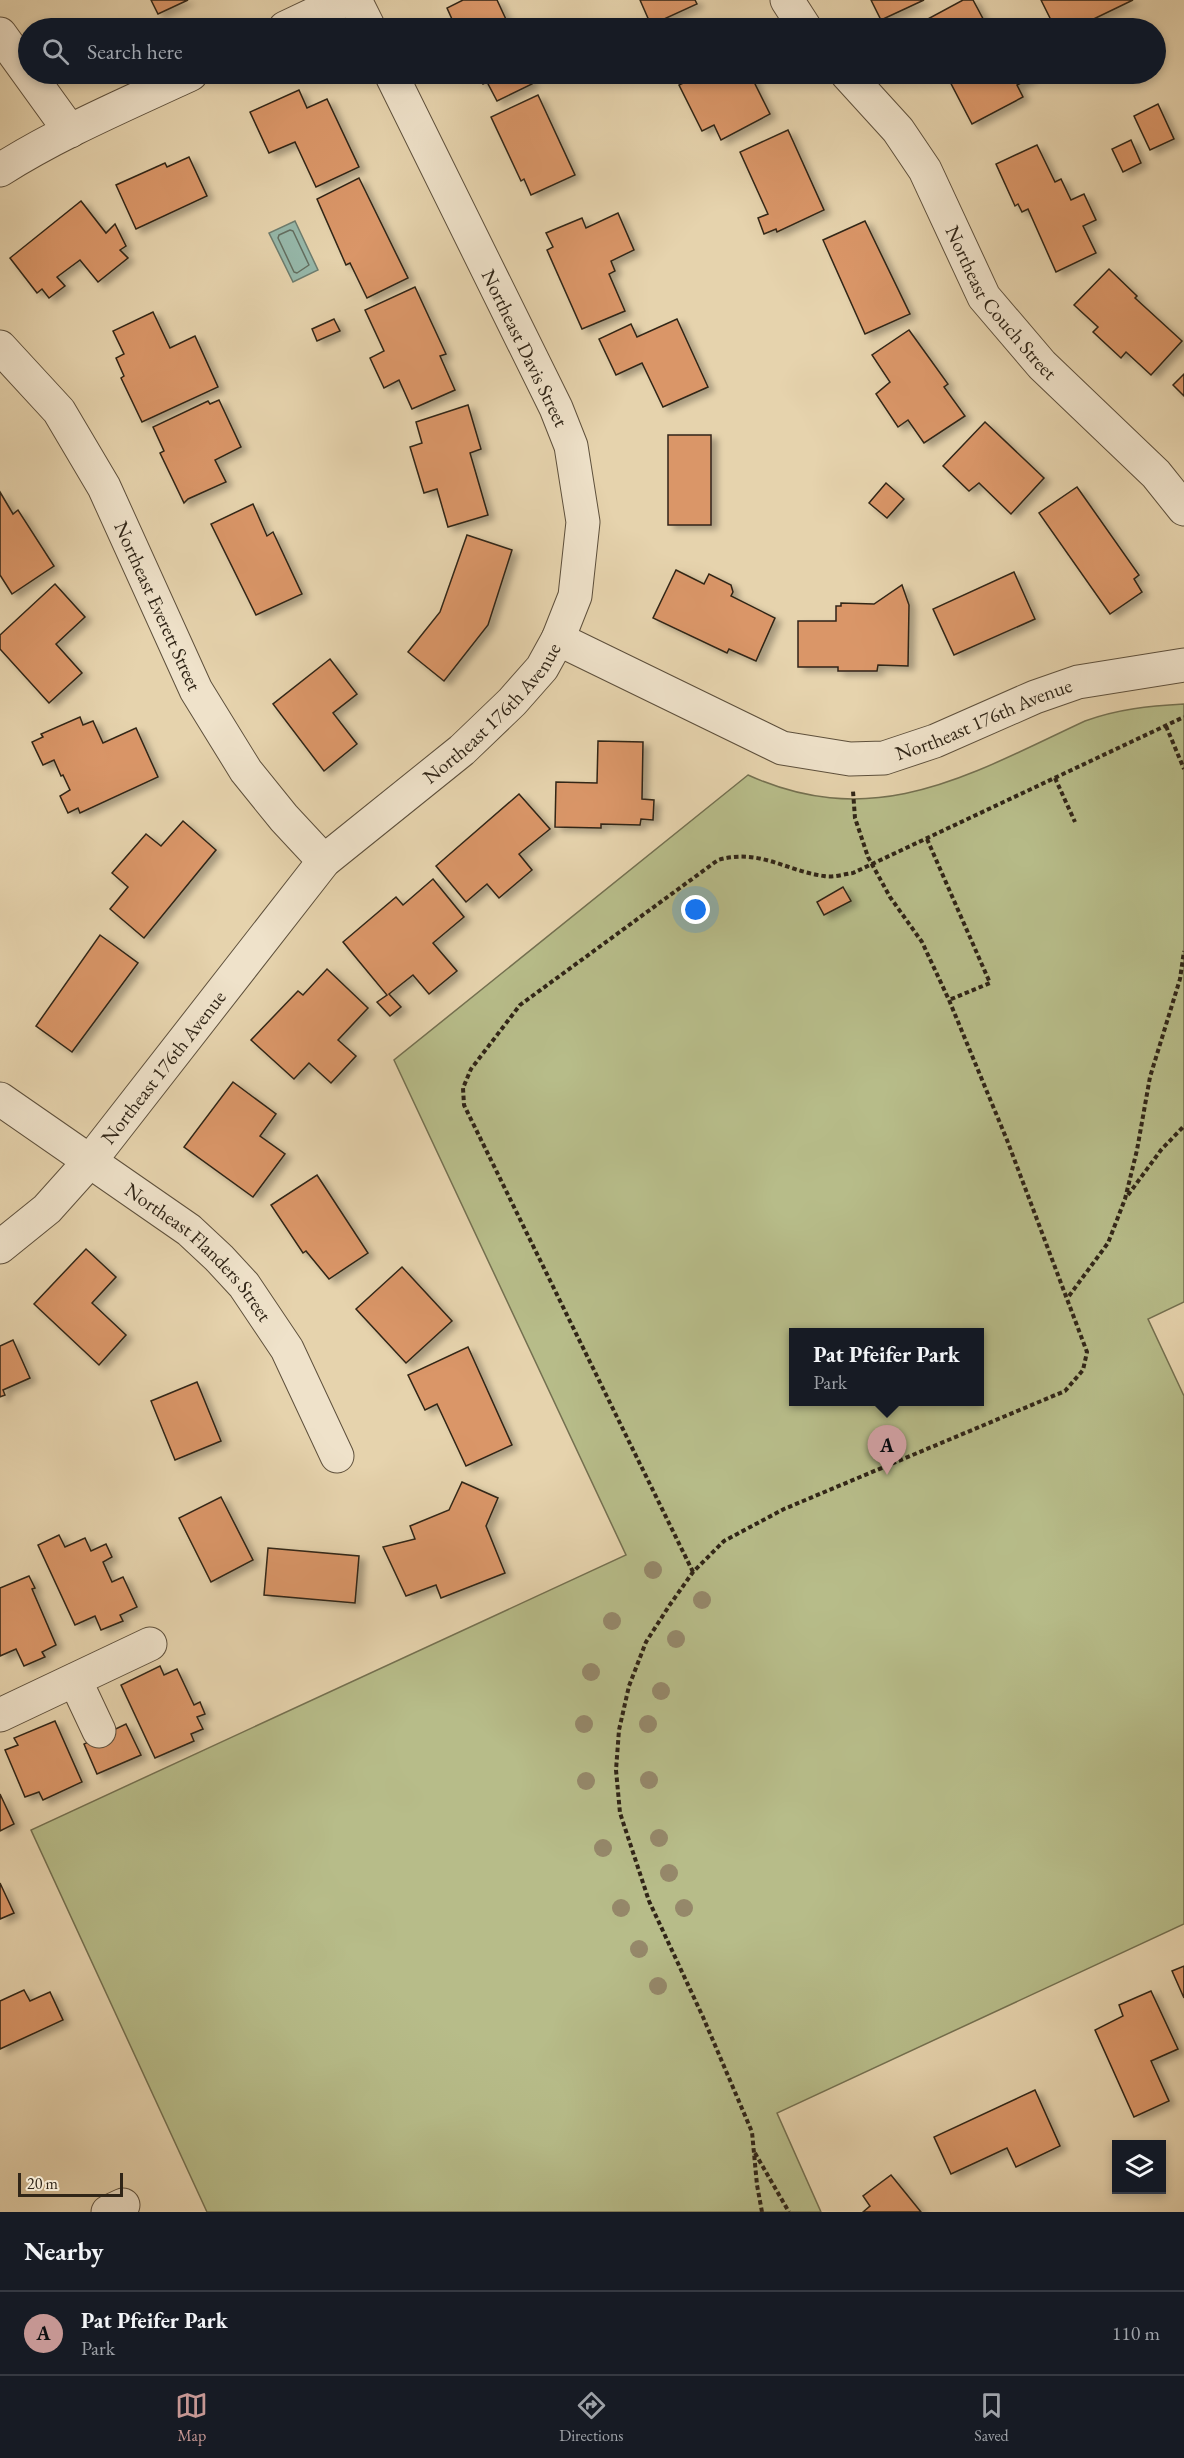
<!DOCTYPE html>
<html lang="en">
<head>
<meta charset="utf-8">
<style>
	body { margin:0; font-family:"EB Garamond",serif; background:#20242c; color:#f1f3f6 }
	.controls { position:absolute; right:18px; bottom:18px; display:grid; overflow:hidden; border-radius:0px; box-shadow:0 3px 9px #0003 }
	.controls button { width:54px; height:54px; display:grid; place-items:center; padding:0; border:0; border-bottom:2px solid #363941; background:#171b24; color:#f1f3f6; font:30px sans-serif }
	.scale { position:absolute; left:18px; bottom:15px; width:105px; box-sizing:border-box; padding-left:6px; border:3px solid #302517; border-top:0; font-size:16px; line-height:21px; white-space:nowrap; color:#302517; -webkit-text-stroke:4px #efe2ca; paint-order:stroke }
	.you { position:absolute; left:696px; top:910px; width:21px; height:21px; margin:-15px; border:4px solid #fff; border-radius:50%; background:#1a73e8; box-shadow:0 0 0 9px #1a73e833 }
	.badge { display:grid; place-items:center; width:39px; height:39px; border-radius:50%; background:#c59692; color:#111; font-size:20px; font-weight:700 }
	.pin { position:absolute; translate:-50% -50px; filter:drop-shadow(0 2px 3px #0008) }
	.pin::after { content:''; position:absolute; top:32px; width:21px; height:18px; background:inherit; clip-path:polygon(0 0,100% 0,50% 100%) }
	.popup { position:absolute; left:789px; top:1328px; width:195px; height:78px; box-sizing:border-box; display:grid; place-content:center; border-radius:0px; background:#171b24; filter:drop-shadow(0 2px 4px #0005); font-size:20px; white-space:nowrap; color:#9ea1a6 }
	.popup b { font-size:22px; color:#f1f3f6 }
	.popup::after { content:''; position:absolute; left:50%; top:100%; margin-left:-12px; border:12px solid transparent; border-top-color:#171b24 }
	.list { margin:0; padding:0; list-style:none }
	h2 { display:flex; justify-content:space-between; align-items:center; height:78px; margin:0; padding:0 24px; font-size:26px }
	h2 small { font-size:20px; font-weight:400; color:#9ea1a6 }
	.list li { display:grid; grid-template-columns:39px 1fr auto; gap:18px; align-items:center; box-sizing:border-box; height:84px; padding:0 24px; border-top:2px solid #363941 }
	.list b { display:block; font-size:22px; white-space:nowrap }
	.list p { margin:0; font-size:20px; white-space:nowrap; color:#9ea1a6 }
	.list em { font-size:20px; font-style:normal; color:#9ea1a6 }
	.icon { flex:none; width:33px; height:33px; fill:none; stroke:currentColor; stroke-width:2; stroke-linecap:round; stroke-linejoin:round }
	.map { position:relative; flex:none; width:1184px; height:2212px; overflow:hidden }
	.search { position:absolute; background:#171b24; box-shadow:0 3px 9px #0003; left:18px; right:18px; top:18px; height:66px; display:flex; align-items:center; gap:15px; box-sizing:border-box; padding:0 21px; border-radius:33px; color:#9ea1a6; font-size:22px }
	.sheet { height:162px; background:#171b24 }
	nav { display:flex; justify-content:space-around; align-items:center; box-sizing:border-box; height:84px; border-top:2px solid #363941; background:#171b24; font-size:16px; color:#9ea1a6 }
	nav a { display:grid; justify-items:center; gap:3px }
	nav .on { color:#c59692 }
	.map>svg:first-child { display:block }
	.green { fill:#b7bc89; stroke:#747050; stroke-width:1.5; fill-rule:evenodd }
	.water { fill:#96b8aa; stroke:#6d7d6f; stroke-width:1.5 }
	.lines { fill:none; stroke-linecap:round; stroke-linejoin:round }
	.shore { stroke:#636e60; stroke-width:1.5 }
	.building { fill:#da9668; stroke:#302517; stroke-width:1.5; filter:url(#shadow) }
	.minor-casing { stroke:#5e503c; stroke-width:35 }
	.path { stroke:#302517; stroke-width:4; stroke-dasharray:4.5 3; stroke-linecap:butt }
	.minor { stroke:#efe2ca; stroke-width:33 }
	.tree { fill:#95886a }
	.labels { text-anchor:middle; stroke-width:5; stroke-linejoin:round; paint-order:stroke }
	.street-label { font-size:20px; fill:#302517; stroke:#efe2ca }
</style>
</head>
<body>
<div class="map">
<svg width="1184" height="2212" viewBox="0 0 1184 2212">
	<defs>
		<filter id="shadow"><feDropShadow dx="6" dy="4" stdDeviation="3" flood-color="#0004"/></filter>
	</defs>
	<rect width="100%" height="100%" fill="#e6d3ad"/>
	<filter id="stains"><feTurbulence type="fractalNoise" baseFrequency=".00333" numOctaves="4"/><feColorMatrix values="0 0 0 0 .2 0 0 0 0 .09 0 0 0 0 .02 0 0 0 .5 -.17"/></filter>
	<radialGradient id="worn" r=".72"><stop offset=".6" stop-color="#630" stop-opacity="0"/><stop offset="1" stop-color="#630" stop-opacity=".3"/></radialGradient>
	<path class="green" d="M1184 704V1302L1148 1319 1184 1396V1924L777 2113 821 2212H207L31 1830 626 1555 394 1060 748 775C876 833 971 774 1085 721 1118 709 1149 706 1184 704ZM794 1332H980V1402H794Z"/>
	<polygon class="water" points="295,221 318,270 293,282 269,233"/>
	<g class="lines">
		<polygon class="shore" points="290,230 293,231 309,265 297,273 294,272 278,238 279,235"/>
	</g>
	<g class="building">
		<polygon points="151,0 188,0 158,14"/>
		<polygon points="463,0 497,0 510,28 456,28 447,8"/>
		<polygon points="640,0 695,0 697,4 651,25"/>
		<polygon points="871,0 924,0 881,20"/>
		<polygon points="963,0 973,0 988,28 928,28 924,21"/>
		<polygon points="1041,0 1133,0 1075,28 1055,28"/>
		<polygon points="478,74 527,74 532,84 497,101 487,82 483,84"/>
		<polygon points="689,74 750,74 770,114 721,140 714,125 702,131 679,85 692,79"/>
		<polygon points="946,74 1028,74 1031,78 1017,85 1023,97 972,124"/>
		<polygon points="299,90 307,108 327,99 359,167 316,187 295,142 269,153 250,112"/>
		<polygon points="538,95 575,175 531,195 524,179 521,181 491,117"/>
		<polygon points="1158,104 1174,139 1150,150 1134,116"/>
		<polygon points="788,130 824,210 777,232 776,229 764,234 758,218 768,214 740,152"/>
		<polygon points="1131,140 1141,163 1123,172 1112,149"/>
		<polygon points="1037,145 1055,182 1061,179 1071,200 1084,194 1096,220 1083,226 1096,253 1056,272 1028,209 1022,212 1018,204 1015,206 996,164"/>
		<polygon points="189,157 207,196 136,229 116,185 165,163 167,167"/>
		<polygon points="359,178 408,278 367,298 350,263 346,265 317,199"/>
		<polygon points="81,201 106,233 115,224 126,246 120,250 128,258 98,282 80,260 57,277 65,286 49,298 42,289 37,293 10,258"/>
		<polygon points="618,213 634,250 611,261 615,271 609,274 625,311 582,329 547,250 553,247 546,233 582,218 586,228"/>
		<polygon points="865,221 910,314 865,334 823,240"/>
		<polygon points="1109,269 1137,296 1135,298 1182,341 1151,375 1126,352 1121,358 1093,332 1098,327 1074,305"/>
		<polygon points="415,287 446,354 440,356 455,390 412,409 399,380 384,388 370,358 384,351 365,310"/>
		<polygon points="153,312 170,348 195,336 218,387 142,422 121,378 124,376 116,358 124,354 113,331"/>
		<polygon points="334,319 340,331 317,341 312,329"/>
		<polygon points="677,319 708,387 663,407 642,363 616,375 599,339 631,324 637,337"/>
		<polygon points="909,330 948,384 944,387 965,416 924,443 908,420 898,427 876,394 890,382 872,355"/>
		<polygon points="1184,374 1184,396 1173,385"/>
		<polygon points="219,400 241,447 215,460 226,482 188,499 184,503 160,453 164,451 153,427 208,401 210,404"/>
		<polygon points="468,405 481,449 470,453 488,515 448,527 437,489 424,493 410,447 422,443 416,422"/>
		<polygon points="985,422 1044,478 1011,514 979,483 969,491 943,466"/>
		<rect x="668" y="435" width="43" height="90"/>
		<polygon points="886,483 904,499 887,518 869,503"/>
		<polygon points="1077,487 1139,575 1134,579 1142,592 1110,614 1039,513"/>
		<polygon points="0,492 13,514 18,510 54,566 12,594 0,575"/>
		<polygon points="253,504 267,536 273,532 302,594 256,615 211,524"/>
		<polygon points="467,535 512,550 488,625 444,681 408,652 440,612"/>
		<polygon points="676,570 704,584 709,574 731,585 733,592 731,596 775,618 756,661 729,649 727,653 653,618"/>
		<polygon points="1014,572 1035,619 954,655 933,609"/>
		<polygon points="55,584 85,617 56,644 82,673 49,703 0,649 0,635"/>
		<polygon points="902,585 909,605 908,666 878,665 877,671 838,671 838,667 798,667 798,621 836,621 836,606 841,606 841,603 874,604"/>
		<polygon points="330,659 357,694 333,713 357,744 324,771 273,704"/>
		<polygon points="80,717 83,725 93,721 103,743 136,728 158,777 80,813 78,808 68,813 60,796 70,790 63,775 61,776 54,760 43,765 32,742 43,737 41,734"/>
		<polygon points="598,741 643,742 642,799 654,800 653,820 641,819 640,825 601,824 601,828 555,827 556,782 597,783"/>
		<polygon points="519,794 550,829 519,854 532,870 499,898 487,884 466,902 436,866"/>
		<polygon points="183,821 216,850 144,938 110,909 128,887 112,873 146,834 161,846"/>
		<polygon points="433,879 464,917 433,943 457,971 429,994 413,975 389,994 401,1007 390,1016 377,1002 387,995 343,942 396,897 403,905"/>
		<polygon points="843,887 851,901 824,915 817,902"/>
		<polygon points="100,935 138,963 72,1052 36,1026"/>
		<polygon points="327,969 368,1008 338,1040 356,1056 331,1083 309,1063 294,1079 251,1040 298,991 303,995"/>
		<polygon points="233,1082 276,1114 260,1136 285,1154 253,1197 184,1147"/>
		<polygon points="317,1175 368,1253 329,1279 306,1251 303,1253 271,1205"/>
		<polygon points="86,1249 116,1277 92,1303 126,1335 99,1365 34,1304"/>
		<polygon points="402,1267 452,1321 406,1363 356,1309"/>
		<polygon points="13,1340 30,1378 3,1390 5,1395 0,1397 0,1346"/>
		<polygon points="468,1347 512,1445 466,1466 437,1404 425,1410 408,1375"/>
		<polygon points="197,1382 221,1441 175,1460 151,1401"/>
		<polygon points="462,1482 498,1498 486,1526 505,1573 441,1598 436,1585 406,1596 383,1547 415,1539 410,1526 449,1510"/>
		<polygon points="221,1497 253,1560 211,1582 179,1518"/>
		<polygon points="59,1535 65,1547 85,1538 91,1551 106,1544 112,1557 103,1562 112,1582 123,1577 137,1607 120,1615 123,1621 101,1630 95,1616 75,1625 38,1545"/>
		<polygon points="268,1548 359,1556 355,1603 264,1595"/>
		<polygon points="29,1576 35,1588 32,1589 56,1645 42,1652 45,1657 24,1666 16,1649 0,1656 0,1588"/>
		<polygon points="160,1666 164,1675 177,1669 194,1705 200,1702 205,1714 197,1717 203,1729 191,1734 194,1741 155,1758 121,1685"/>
		<polygon points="55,1721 82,1782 43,1800 39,1792 25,1797 5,1750 18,1745 14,1738"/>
		<polygon points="126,1724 141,1755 97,1774 84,1744"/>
		<polygon points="0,1794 14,1824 0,1831"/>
		<polygon points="0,1883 14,1913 0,1919"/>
		<polygon points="1184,1966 1184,1998 1172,1971"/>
		<polygon points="24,1990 30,2001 50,1992 63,2020 0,2049 0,2001"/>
		<polygon points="1151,1991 1178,2049 1151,2061 1169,2101 1134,2117 1095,2030 1123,2016 1119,2005"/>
		<polygon points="1035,2090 1060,2146 1016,2167 1007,2148 951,2174 934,2137"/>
		<polygon points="891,2175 921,2212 863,2212 870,2206 863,2196"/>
	</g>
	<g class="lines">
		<g class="minor-casing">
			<g id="minor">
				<polyline points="355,0 369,28"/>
				<polyline points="787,0 805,28"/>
				<polyline points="285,28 344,0"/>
				<polyline points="0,34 70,131"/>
				<path id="s1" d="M847 74 898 130 925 170 984 297 1042 365 1156 474 1184 509"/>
				<path d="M0 170C60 132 127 104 191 74"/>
				<path id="s2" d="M0 347 59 411 104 487 196 690 246 771 284 818 324 861"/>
				<path id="s3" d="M558 639 782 748 850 759 884 758 935 741 1035 697 1078 682 1184 665"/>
				<path id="s4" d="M0 1099 189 1230 219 1258 244 1285 287 1349 337 1456"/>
				<path id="s5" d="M0 1247 47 1209 90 1161 324 861 462 750 512 702 542 668 558 639 575 596 583 522 571 446 556 408 391 74"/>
				<polyline points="75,1680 99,1731"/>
				<polyline points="0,1715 150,1644"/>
				<polyline points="108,2212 123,2205"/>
			</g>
		</g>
		<g class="path">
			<polyline points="1166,726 1184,769"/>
			<polyline points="1055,778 1075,822"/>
			<polyline points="927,839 990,983 949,1000"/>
			<polyline points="1128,1195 1161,1150 1184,1126"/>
			<polyline points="1069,1296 1108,1243 1125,1199 1137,1150 1150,1077 1180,979 1184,951"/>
			<path d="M693 1572 464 1105 463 1088 471 1069 520 1005 718 860C759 848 786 871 824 876 833 878 844 874 853 873L1184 717"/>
			<polyline points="755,2153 789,2212"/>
			<polyline points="762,2212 757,2185 752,2132 703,2017 649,1901 620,1813 616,1770 619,1730 629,1686 646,1642 669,1606 693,1572 724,1541 784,1509 1065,1391 1083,1370 1087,1352 1007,1140 949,1000 922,942 890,897 868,857 855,818 853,791"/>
		</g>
		<use href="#minor" class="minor"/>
	</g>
	<g class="tree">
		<circle cx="653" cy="1570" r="9"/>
		<circle cx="702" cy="1600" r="9"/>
		<circle cx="612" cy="1621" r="9"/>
		<circle cx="676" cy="1639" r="9"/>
		<circle cx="591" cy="1672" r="9"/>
		<circle cx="661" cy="1691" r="9"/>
		<circle cx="584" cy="1724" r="9"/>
		<circle cx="648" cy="1724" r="9"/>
		<circle cx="649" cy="1780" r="9"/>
		<circle cx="586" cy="1781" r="9"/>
		<circle cx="659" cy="1838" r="9"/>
		<circle cx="603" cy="1848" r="9"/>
		<circle cx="669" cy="1873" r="9"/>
		<circle cx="621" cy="1908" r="9"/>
		<circle cx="684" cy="1908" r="9"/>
		<circle cx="639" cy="1949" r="9"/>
		<circle cx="658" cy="1986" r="9"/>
	</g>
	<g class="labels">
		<g class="street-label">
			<text dy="7" stroke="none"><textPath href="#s1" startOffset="278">Northeast Couch Street</textPath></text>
			<text transform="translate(525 348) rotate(64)" y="7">Northeast Davis Street</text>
			<text dy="7" stroke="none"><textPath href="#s2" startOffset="306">Northeast Everett Street</textPath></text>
			<text dy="7" stroke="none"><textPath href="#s5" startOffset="730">Northeast 176th Avenue</textPath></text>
			<text dy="7" stroke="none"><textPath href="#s3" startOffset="459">Northeast 176th Avenue</textPath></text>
			<text dy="7" stroke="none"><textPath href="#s5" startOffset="244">Northeast 176th Avenue</textPath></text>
			<text dy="7" stroke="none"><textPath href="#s4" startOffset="252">Northeast Flanders Street</textPath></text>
		</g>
	</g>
	<rect width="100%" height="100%" filter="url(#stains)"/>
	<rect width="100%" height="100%" fill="url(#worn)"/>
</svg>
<div class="controls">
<button><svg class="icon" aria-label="layers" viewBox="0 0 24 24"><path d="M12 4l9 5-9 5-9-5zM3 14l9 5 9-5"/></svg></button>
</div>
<div class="scale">20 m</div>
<div class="you"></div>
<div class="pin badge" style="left:887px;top:1475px">A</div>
<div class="popup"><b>Pat Pfeifer Park</b>Park</div>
<div class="search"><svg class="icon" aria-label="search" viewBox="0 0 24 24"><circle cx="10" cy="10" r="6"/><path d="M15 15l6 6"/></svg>Search here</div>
</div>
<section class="sheet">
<h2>Nearby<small></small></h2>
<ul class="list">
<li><span class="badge">A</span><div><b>Pat Pfeifer Park</b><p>Park</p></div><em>110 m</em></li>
</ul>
</section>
<nav>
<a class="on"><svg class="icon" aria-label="map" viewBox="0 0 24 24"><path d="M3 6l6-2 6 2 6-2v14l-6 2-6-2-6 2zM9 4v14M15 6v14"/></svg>Map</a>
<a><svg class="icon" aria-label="directions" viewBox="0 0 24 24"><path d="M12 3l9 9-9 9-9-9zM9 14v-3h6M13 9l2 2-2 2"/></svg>Directions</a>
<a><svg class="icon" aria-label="saved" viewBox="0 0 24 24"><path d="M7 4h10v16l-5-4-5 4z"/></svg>Saved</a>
</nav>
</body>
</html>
